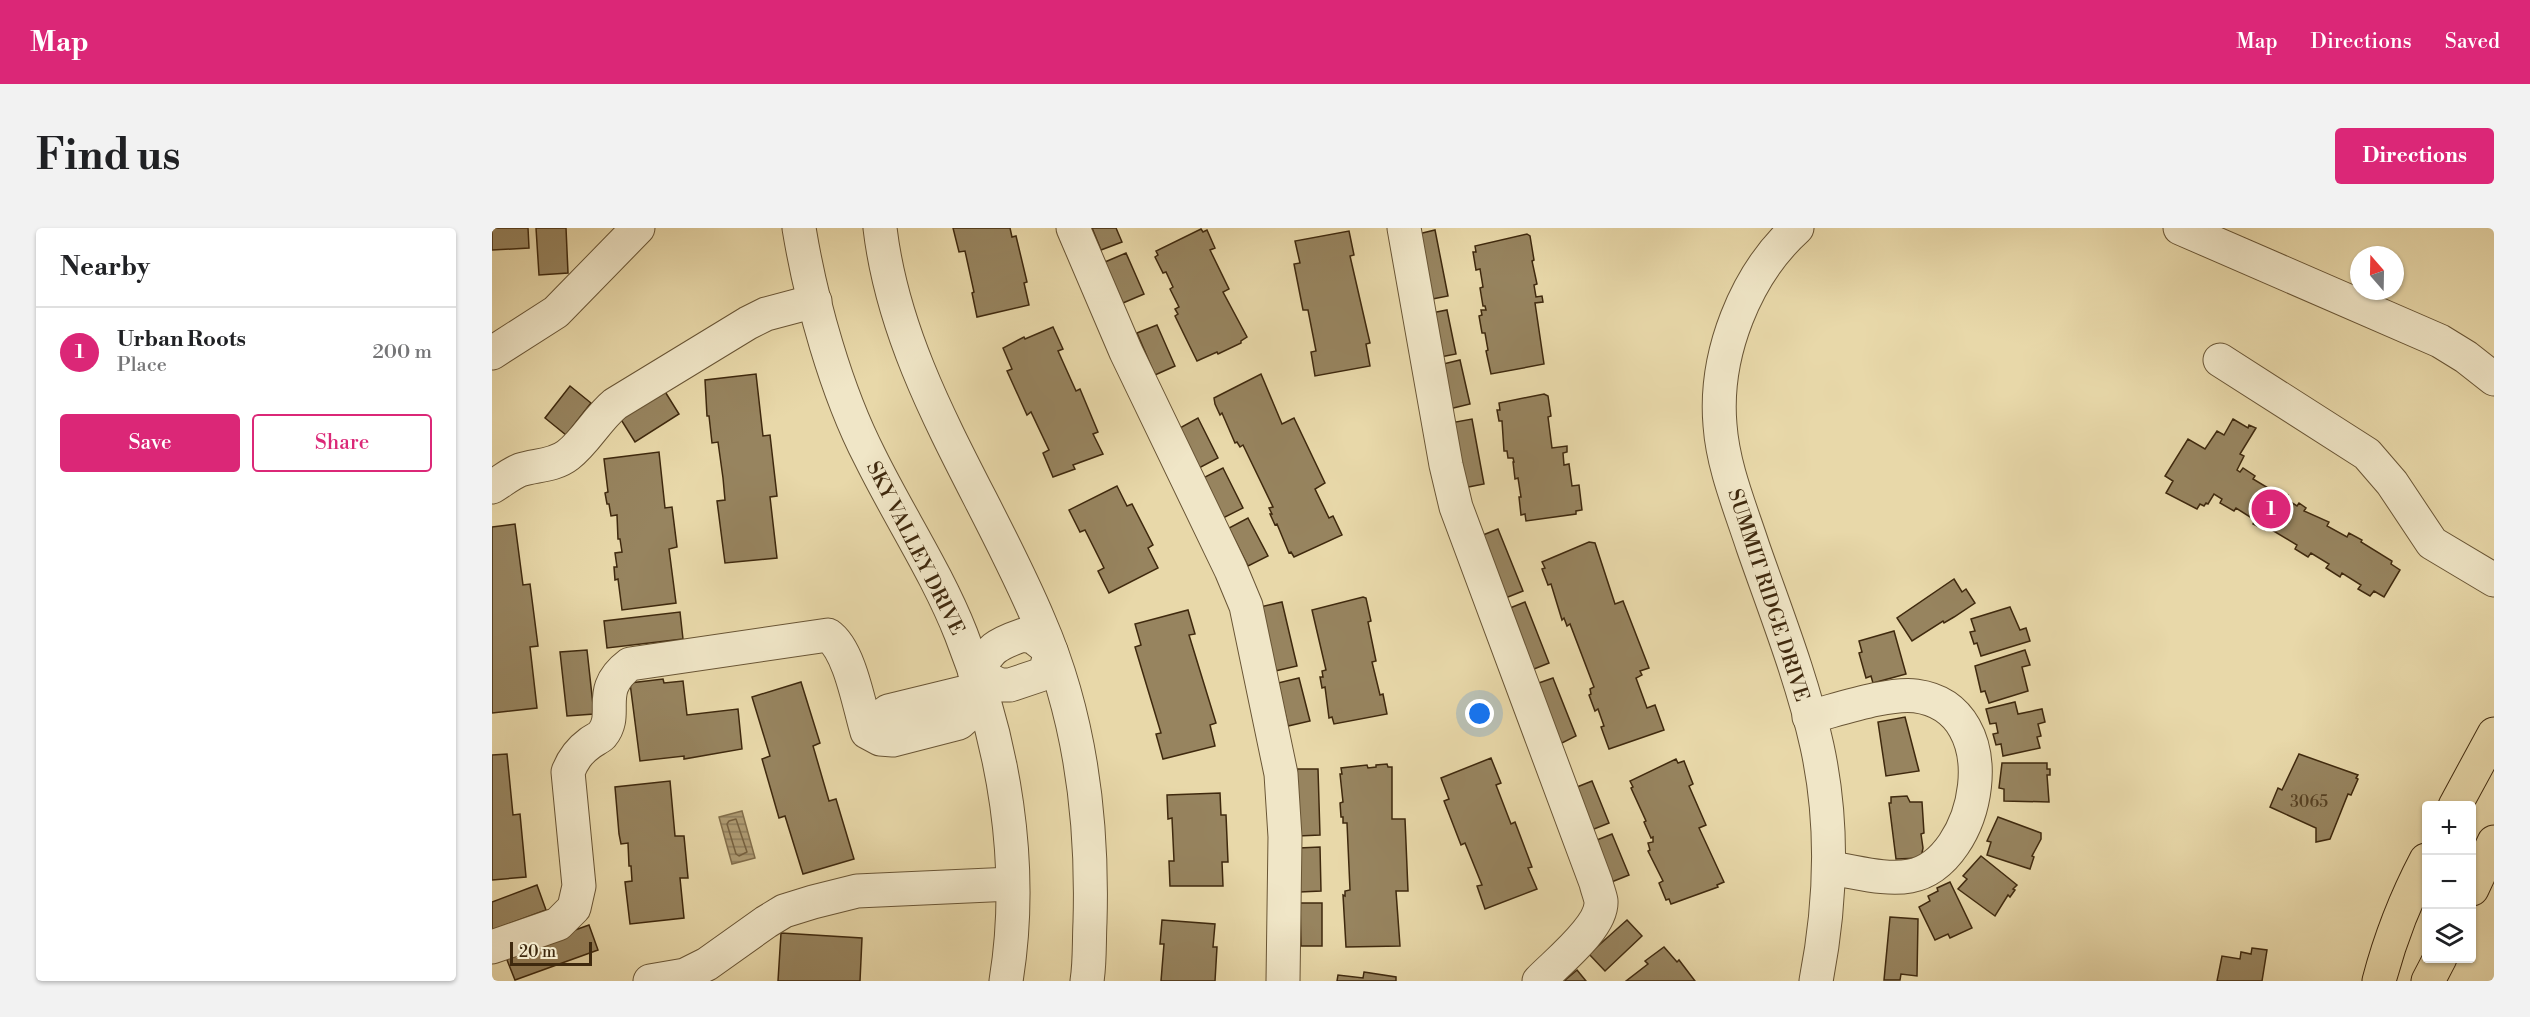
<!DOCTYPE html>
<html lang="en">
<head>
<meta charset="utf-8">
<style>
	body { margin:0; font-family:"Libre Bodoni",serif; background:#f2f2f2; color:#202124 }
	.controls { position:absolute; right:18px; bottom:18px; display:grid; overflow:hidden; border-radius:6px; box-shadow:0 2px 4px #0004 }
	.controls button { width:54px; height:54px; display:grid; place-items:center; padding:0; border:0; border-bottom:2px solid #e0e0e0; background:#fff; color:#202124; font:30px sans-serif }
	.compass { position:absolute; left:1858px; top:18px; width:54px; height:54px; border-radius:50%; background:#fff; box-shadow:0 2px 4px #0004; rotate:340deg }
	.scale { position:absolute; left:18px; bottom:15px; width:82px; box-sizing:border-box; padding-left:6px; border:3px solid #3f290e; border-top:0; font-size:16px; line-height:21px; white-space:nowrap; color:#3f290e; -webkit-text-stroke:4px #f0e6c7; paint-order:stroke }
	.you { position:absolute; left:988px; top:486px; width:21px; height:21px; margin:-15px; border:4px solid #fff; border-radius:50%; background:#1a73e8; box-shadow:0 0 0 9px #1a73e833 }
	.badge { display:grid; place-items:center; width:39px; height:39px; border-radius:50%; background:#db2777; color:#fff; font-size:20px; font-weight:700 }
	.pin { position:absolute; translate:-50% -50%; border:3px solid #fff; box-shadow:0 2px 6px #0006 }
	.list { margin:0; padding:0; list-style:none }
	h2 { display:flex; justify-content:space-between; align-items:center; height:78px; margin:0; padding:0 24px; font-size:26px }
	h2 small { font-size:20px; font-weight:400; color:#757577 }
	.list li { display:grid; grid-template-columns:39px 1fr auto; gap:18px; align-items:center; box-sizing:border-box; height:90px; padding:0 24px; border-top:2px solid #e0e0e0 }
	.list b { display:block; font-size:22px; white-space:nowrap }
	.list p { margin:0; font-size:20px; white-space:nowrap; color:#757577 }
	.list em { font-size:20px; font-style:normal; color:#757577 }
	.actions { display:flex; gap:12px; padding:18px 24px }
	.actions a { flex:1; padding:14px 0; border:2px solid #db2777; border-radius:6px; text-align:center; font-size:21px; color:#db2777 }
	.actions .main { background:#db2777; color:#fff }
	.icon { flex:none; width:33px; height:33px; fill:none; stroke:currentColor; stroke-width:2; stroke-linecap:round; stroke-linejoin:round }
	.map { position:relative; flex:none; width:2002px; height:753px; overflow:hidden; border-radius:6px }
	header { display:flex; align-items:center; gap:36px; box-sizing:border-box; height:84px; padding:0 30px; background:#db2777; color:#fff }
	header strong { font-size:28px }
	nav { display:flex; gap:33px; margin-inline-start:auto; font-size:21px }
	.intro { display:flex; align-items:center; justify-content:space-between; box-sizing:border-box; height:144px; padding:0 36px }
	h1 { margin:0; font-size:42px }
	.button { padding:15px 27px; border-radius:6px; background:#db2777; color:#fff; font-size:21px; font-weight:700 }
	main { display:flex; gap:36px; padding:0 36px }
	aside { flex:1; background:#fff; border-radius:6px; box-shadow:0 2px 4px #0004 }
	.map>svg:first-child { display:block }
	.water { fill:url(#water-rules); stroke:#826e4b; stroke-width:1.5 }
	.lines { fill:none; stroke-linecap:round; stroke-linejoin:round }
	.shore { stroke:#776241; stroke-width:1.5 }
	.building { fill:#97845f; stroke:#3f290e; stroke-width:1.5 }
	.minor-casing { stroke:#695535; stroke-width:35 }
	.major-casing { stroke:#3f290e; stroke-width:35 }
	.minor { stroke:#f0e6c7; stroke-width:33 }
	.major { stroke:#e8d8a9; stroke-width:33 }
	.labels { text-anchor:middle; stroke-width:4.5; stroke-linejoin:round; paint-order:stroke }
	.number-label { font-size:16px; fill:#554022 }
	.street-label { font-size:20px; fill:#3f290e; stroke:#f0e6c7 }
</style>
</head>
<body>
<header>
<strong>Map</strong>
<nav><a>Map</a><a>Directions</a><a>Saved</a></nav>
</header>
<div class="intro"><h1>Find us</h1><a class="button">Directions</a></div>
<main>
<aside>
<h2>Nearby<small></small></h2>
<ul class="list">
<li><span class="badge">1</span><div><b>Urban Roots</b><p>Place</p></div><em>200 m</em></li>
</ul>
<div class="actions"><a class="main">Save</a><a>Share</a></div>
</aside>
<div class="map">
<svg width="2002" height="753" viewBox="0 0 2002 753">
	<defs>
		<pattern id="water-rules" width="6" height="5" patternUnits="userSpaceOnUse" patternTransform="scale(1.5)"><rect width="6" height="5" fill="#af9c74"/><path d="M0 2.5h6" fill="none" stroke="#907f5e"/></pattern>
	</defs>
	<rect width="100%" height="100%" fill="#e8d8a9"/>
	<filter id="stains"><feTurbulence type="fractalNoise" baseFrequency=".00333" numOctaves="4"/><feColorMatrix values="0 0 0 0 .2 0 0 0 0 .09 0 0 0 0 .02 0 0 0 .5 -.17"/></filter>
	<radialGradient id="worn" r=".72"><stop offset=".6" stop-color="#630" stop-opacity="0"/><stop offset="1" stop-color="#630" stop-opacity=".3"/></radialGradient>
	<polygon class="water" points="250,583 263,630 240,636 227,589"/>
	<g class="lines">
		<polygon class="shore" points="244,591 255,624 247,628 244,626 235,596 237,593"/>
	</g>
	<g class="building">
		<polygon points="0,0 36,0 37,20 0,22"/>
		<polygon points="44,0 74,0 76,45 47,47"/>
		<polygon points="461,0 518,0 520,9 524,8 535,54 532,55 537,77 485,89 480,65 482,64 473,23 467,24"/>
		<polygon points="600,0 624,0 630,14 609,22"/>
		<polygon points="709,1 711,4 715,2 723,20 718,22 737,61 731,64 755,109 749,113 749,115 726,126 725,124 705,133 683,88 686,86 683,81 687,79 678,61 681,59 674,44 671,45 663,29 666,27 664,23"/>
		<polygon points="943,2 956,68 935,72 922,7"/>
		<polygon points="857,3 862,27 858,28 878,115 874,116 878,138 823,148 819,124 824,123 816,82 811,82 802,36 808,35 803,13"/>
		<polygon points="1035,6 1038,8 1042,32 1040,33 1045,56 1042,57 1044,69 1050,68 1051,74 1043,75 1052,136 999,146 994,123 996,122 993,105 990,105 987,88 990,87 989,82 994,82 993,78 991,78 988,60 991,59 988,41 984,42 981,24 984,24 983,18"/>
		<polygon points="634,25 652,66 631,75 613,34"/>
		<polygon points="955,82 964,126 943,130 934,86"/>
		<polygon points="665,97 683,138 663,147 645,105"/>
		<polygon points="561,99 571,121 566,123 584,163 588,161 606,204 601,206 611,226 581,237 583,241 561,249 551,225 557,222 539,184 535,187 515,143 520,141 511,120 532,109 533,111"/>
		<polygon points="968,132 978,176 957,181 947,137"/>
		<polygon points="264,146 271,208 278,207 285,268 278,269 285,330 233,335 225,273 233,272 231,250 226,214 220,215 217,188 215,188 213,152"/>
		<polygon points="769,146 790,196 802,190 833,255 823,261 837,290 841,288 850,307 802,329 799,324 797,325 785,296 783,297 778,286 780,286 777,280 781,279 751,217 748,219 745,214 743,215 730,185 728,187 723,176 722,170"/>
		<polygon points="78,158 99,175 74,207 53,190"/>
		<polygon points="172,162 187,186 143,214 128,190"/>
		<polygon points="1052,166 1056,168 1059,188 1056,189 1060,220 1075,218 1075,224 1071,225 1072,237 1077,236 1080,258 1087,257 1090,282 1084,283 1084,286 1034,293 1033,286 1029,287 1027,269 1029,269 1026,250 1023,251 1021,234 1022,234 1021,230 1016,230 1015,223 1012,223 1010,193 1007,193 1005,182 1008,182 1007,175"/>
		<polygon points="706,190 726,230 707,240 686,201"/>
		<polygon points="980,191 992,256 971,260 958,195"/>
		<polygon points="1741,191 1756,200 1757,197 1764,200 1748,226 1752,228 1745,242 1748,244 1751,240 1763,248 1761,251 1781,263 1783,260 1796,267 1794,271 1805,278 1807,275 1814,280 1812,283 1837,294 1835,298 1855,309 1857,305 1870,312 1869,314 1900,333 1899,336 1908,342 1892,369 1882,363 1878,368 1866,361 1869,357 1850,345 1848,349 1834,340 1837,336 1819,325 1816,329 1803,321 1805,317 1775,299 1773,302 1761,296 1763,292 1744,280 1742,283 1728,275 1730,271 1722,266 1716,276 1714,275 1712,278 1708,276 1705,281 1674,265 1681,253 1673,248 1696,211 1713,221 1725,203 1732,207"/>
		<polygon points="167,224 173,280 180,279 185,319 177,321 184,375 130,382 126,351 123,352 122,339 125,339 123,325 130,324 128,311 126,311 125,287 119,288 117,276 115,276 113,265 116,264 112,231"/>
		<polygon points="731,240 751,280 731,290 711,250"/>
		<polygon points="625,258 635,278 640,276 661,317 656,320 666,340 617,365 606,343 612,340 593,302 588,304 577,282"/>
		<polygon points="756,290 776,328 756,338 737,300"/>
		<polygon points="23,296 31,357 38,356 46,418 38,419 45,480 0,485 0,299"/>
		<polygon points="1006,301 1031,363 1011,371 986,309"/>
		<polygon points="1097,314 1103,315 1123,376 1131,373 1157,440 1148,443 1150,447 1144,450 1155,480 1163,477 1172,502 1117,521 1109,499 1112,498 1106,481 1103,483 1097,467 1099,466 1098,461 1102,459 1078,396 1075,398 1072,390 1070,392 1059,356 1056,357 1050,341 1053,340 1050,334"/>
		<polygon points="1462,351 1470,364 1474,361 1483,375 1462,389 1452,395 1451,393 1420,413 1405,390"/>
		<polygon points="871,369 874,370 879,393 876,394 884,433 880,434 888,467 891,466 895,486 842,496 840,489 837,490 833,459 830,460 828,449 831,449 830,443 834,442 820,382"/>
		<polygon points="790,374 805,438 783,443 768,379"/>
		<polygon points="1033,374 1057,435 1037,443 1013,382"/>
		<polygon points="1518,379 1528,402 1534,400 1538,413 1489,428 1485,415 1482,416 1478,404 1483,403 1479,391"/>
		<polygon points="696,382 703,406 697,407 724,495 718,497 723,518 671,531 664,506 669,505 643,419 649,417 643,396"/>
		<polygon points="188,384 191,411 115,420 112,393"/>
		<polygon points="1402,403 1414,446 1381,455 1379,448 1374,450 1367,425 1370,424 1367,413"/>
		<polygon points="95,422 102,486 75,488 68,424"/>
		<polygon points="1533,422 1538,437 1530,439 1536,463 1497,475 1493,463 1489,464 1483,438"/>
		<polygon points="807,450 818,493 796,498 786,455"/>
		<polygon points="1061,450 1084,508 1064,518 1041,457"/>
		<polygon points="171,451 172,455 191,453 195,487 246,481 250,521 192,531 192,528 148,533 138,455"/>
		<polygon points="309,454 328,515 321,518 337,573 344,571 362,631 311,646 293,588 287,590 270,531 278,528 260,469"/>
		<polygon points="1523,474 1526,486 1550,481 1553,494 1546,496 1549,508 1545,509 1548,520 1511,528 1509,516 1504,517 1501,506 1506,505 1504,495 1498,496 1494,481"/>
		<polygon points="1413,489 1427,543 1394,548 1386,494"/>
		<polygon points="15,526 21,587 28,586 34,649 0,652 0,527"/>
		<polygon points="1807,526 1866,547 1864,550 1866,551 1859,567 1856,566 1838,611 1824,614 1824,600 1778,579 1786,560 1790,562"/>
		<polygon points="999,530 1009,555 1004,557 1019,596 1023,594 1040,639 1036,640 1045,661 993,681 985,658 990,657 973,615 969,617 952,573 957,571 949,550"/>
		<polygon points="1184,531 1186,535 1192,533 1201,556 1197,558 1214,597 1207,600 1232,654 1225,657 1226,659 1179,676 1177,671 1174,672 1167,655 1171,653 1156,623 1158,622 1156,615 1161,614 1161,609 1159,610 1152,594 1154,593 1139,560 1141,559 1138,553"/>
		<polygon points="1510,535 1555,535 1555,541 1558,541 1558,547 1555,547 1557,574 1512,573 1512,561 1507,560"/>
		<polygon points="895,536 896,539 900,539 900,591 913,591 916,663 904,663 908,718 854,719 851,667 853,668 853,663 858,662 855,595 851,595 851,589 849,589 848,575 851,574 848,546 850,546 849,540 875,537 876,540 884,539 884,537"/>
		<polygon points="804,541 826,541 828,607 806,608"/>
		<polygon points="178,553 183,608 192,608 196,650 188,650 192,690 138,696 133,654 140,653 139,638 137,638 136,615 129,616 127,606 123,559"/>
		<polygon points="1100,553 1117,595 1097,603 1080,561"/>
		<polygon points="728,565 729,587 734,587 736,634 730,634 731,658 678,658 677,633 682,633 680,590 676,591 675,567"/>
		<polygon points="1415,568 1418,574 1430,574 1432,605 1429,606 1431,620 1429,630 1404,631 1397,575 1399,575 1399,569"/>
		<polygon points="1506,589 1549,605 1549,611 1540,628 1542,629 1538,641 1495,627 1499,614 1495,613"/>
		<polygon points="1120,606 1137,647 1117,655 1100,614"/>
		<polygon points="828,619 829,663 808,664 807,620"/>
		<polygon points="1489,628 1525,657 1521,661 1523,662 1518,669 1516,667 1503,688 1466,661 1475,651 1471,648"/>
		<polygon points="1458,654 1480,700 1458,710 1456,706 1443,712 1427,679 1438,673 1436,668 1446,663 1445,660"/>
		<polygon points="45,657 54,682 0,702 0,674"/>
		<polygon points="808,675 830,675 830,718 809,718"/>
		<polygon points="1398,689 1426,691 1425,748 1409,746 1408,752 1392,752"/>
		<polygon points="670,692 723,696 721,719 725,719 723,753 669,753 672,716 668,716"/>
		<polygon points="1135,692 1150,708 1113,743 1097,726"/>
		<polygon points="97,697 106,722 23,752 13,727"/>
		<polygon points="289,705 370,710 368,753 286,753"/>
		<polygon points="1172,719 1185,734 1187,732 1203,753 1134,753 1156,736 1153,733"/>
		<polygon points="1760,720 1775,722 1770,753 1725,753 1730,728 1748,731 1749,724 1759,726"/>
		<polygon points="1085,742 1094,753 1072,753"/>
		<polygon points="872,744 904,749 904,753 845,753 846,747 871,750"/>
	</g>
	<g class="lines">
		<g class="minor-casing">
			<g id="minor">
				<path d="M307 0C319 73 344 163 378 229 407 288 445 345 469 406 512 515 533 637 514 753"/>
				<path d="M388 0C405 144 492 262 547 393 588 487 601 592 598 694 597 714 598 734 595 753"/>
				<polyline points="581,0 634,124 739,342 754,378 789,546 793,609 791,753"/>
				<path d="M912 0 954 237 964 279 1104 655C1105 660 1108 667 1109 673 1111 699 1064 735 1047 753"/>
				<path d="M1305 0C1253 47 1222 127 1228 197 1231 239 1248 279 1261 319 1284 385 1310 450 1325 518 1342 596 1339 676 1324 753"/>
				<polyline points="1688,0 1948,113 1974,129 2002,151"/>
				<polyline points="0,125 64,84 146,0"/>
				<polyline points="1728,132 1875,226 1900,255 1940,315 2002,352"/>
				<path d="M0 259C9 254 18 246 28 242 44 237 62 238 76 227 94 213 105 191 123 176L256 95 274 86 323 73"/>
				<path d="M531 407 541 409 559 423 554 441 548 447 518 457H508L483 445C500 420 502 417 531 407Z"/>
				<path d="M1317 489C1345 482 1398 464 1424 468 1518 481 1488 635 1418 648 1393 653 1362 643 1337 640"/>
				<path d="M0 719 66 696 82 680 87 658 76 544C81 531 87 523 98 515 102 512 107 510 110 507 128 485 102 463 138 436L336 407C358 422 367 478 375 504L388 511 401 512 467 495 476 487 490 467 474 464 396 483 375 504"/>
				<polyline points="158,753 193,747 215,736 274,694 292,683 321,674 365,663 520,656"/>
			</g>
		</g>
		<g class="major-casing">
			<g id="major">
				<polyline points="1963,578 2002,506"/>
				<polyline points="1980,661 2002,614"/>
				<path d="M1887 753C1898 711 1914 670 1934 632"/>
				<polyline points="1936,753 1948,730"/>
			</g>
		</g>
		<use href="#minor" class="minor"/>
		<use href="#major" class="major"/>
	</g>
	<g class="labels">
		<g class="number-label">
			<text x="1817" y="579">3065</text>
		</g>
		<g class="street-label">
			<text transform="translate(424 320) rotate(63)" y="7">SKY VALLEY DRIVE</text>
			<text transform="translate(1277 367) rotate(72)" y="7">SUMMIT RIDGE DRIVE</text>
		</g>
	</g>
	<rect width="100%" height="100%" filter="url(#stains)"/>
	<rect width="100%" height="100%" fill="url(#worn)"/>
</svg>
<div class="controls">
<button>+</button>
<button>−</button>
<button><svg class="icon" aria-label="layers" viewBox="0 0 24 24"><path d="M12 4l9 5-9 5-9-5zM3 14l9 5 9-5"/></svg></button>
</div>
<svg class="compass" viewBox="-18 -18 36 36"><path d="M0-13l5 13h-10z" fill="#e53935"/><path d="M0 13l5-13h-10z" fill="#757577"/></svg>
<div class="scale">20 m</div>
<div class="you"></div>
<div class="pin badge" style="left:1779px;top:281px">1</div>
</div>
</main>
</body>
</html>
